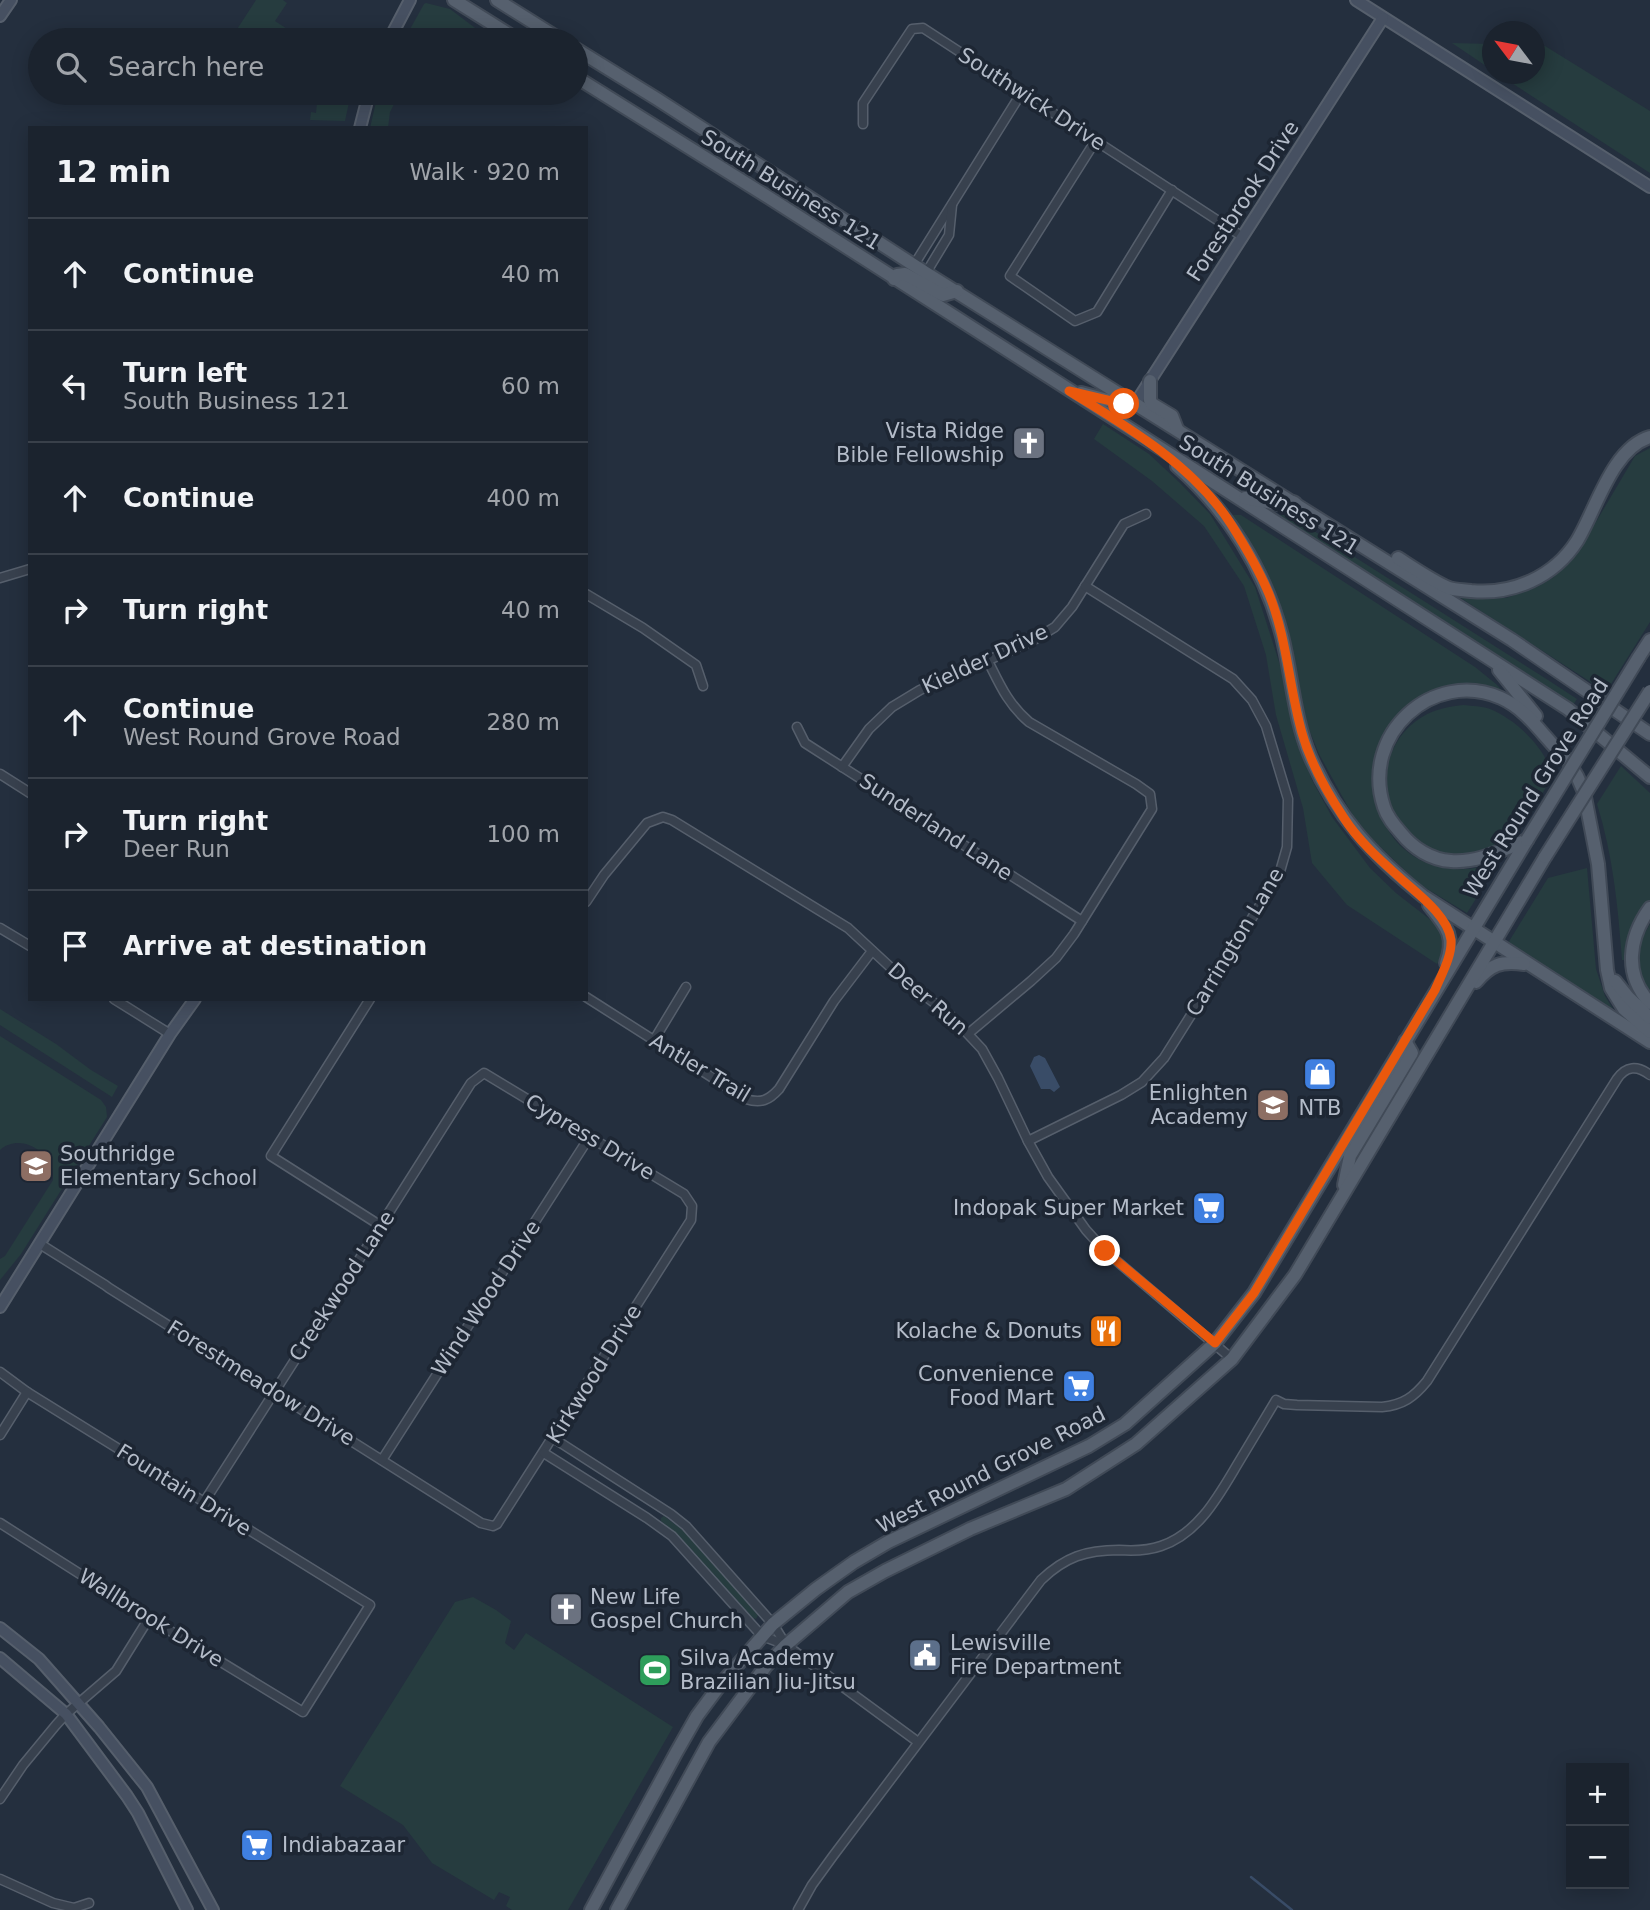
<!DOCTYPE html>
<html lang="en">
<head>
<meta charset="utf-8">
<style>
	body { margin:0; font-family:"DejaVu Sans",sans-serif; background:#242b36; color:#f1f3f6 }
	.controls { position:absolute; right:21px; bottom:21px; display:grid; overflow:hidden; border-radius:0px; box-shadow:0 4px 18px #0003 }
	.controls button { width:63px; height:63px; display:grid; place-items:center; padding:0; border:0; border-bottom:2px solid #39404a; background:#1b232e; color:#f1f3f6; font:35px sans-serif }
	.compass { position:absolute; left:1482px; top:21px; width:63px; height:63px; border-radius:50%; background:#1b232e; box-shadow:0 4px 18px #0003; rotate:302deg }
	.stop { position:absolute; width:21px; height:21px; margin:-16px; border:5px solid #ea580c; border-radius:50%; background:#fff }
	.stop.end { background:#ea580c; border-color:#fff; box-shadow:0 2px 7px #0008 }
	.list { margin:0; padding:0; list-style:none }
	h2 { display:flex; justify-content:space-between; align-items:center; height:91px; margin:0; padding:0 28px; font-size:30px }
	h2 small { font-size:23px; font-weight:400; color:#a0a4aa }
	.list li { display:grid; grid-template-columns:46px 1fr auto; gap:21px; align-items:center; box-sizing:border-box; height:112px; padding:0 28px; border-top:2px solid #39404a }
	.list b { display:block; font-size:26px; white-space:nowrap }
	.list p { margin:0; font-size:23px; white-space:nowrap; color:#a0a4aa }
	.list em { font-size:23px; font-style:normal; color:#a0a4aa }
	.icon { flex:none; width:38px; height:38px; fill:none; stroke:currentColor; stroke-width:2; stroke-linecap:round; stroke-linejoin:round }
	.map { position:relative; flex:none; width:1650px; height:1910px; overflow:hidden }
	.search { position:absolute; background:#1b232e; box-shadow:0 4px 18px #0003; left:28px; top:28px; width:560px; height:77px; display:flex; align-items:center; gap:18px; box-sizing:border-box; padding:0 24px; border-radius:38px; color:#a0a4aa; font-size:26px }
	.panel { position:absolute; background:#1b232e; box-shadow:0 4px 18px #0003; left:28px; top:126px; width:560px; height:875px; border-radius:0px }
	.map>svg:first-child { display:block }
	.green { fill:#263c3f }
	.water { fill:#394c67 }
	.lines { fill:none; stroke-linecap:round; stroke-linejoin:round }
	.stream { stroke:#394c67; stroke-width:2.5 }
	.street-casing { stroke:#565f6c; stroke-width:11 }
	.secondary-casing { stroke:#565f6c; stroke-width:14 }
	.primary-casing { stroke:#414a57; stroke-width:16 }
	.street { stroke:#38414e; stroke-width:8 }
	.secondary { stroke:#465061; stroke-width:10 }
	.primary { stroke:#56606e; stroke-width:12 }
	.primary-bridge-casing { stroke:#414a57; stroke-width:16; stroke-linecap:butt }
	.primary-bridge { stroke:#56606e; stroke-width:12 }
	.route { stroke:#ea580c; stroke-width:9 }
	.labels { text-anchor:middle; stroke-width:7; stroke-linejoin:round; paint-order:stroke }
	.street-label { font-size:21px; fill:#b4bcc9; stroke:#1d2633 }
	.poi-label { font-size:21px; fill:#b4bcc9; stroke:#1d2633; text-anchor:end }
</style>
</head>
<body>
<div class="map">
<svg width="1650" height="1910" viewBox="0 0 1650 1910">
	<rect width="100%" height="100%" fill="#242f3e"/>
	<g class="green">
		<polygon points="256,0 283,0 287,3 275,21 301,38 300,40 230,40"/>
		<polygon points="426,3 450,9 491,40 453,40 440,32 426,37 424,40 404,40 424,4"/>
		<polygon points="1452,43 1492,44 1492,70"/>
		<polygon points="1535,46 1545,46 1650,111 1650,173 1498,74 1534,74"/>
		<polygon points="314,93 338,101 343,93 351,93 345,121 310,120 311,112 316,113 317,103 311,102 311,94"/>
		<polygon points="378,93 392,93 390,95 396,100 390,112 388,128 370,128"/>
		<polygon points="1103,424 1149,454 1180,483 1210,514 1255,587 1281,668 1298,742 1312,780 1332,817 1370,868 1396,893 1441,928 1445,945 1443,953 1437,964 1347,905 1312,863 1303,808 1276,715 1266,655 1244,586 1204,526 1152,481 1094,439"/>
		<polygon points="1650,448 1650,622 1606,692 1456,595 1479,598 1506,598 1537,587 1554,577 1571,560 1590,532 1635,456"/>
		<polygon points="1284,512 1548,680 1577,699 1573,705 1534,678 1280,516"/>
		<path d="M1228 515H1241L1475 667 1496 684 1529 720 1512 707 1478 694 1420 703C1403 722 1377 743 1373 768 1371 780 1374 795 1378 806 1393 862 1448 881 1499 862L1467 913 1419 884 1372 839 1353 816 1319 754 1308 727 1286 628 1278 602 1266 575Z"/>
		<path d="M1463 705C1472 706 1482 706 1490 709 1517 720 1544 747 1553 775 1540 796 1527 827 1508 842 1495 852 1479 855 1463 856 1456 856 1448 857 1442 856 1378 838 1366 751 1422 717 1435 709 1448 707 1463 705Z"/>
		<path d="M1621 766 1650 793V903C1632 922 1630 936 1625 960H1622C1618 907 1613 855 1597 804Z"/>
		<polygon points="1587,868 1596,969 1605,996 1620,1020 1549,969 1508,943 1548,878"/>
		<path d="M1650 924V998C1635 968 1632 954 1650 924Z"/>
		<polygon points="0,1009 56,1044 91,1070 118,1086 112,1097 0,1025"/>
		<path d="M0 1036 101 1100 106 1107 107 1117 21 1254 0 1280V1259L5 1256 53 1180C53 1176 53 1172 52 1168 45 1148 18 1134 0 1150Z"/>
		<polygon points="664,1516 680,1528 693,1540 758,1615 756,1619 753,1618 681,1538 661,1521 661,1518"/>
		<polygon points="473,1597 496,1610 511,1621 505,1643 514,1650 526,1633 673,1727 568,1910 512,1910 506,1906 510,1897 499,1892 494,1900 432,1863 403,1825 340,1786 455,1602"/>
	</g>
	<polygon class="water" points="1039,1055 1045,1058 1060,1087 1054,1092 1050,1089 1041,1089 1030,1066 1034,1057"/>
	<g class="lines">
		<polyline class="stream" points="1251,1877 1292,1910"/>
		<g class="street-casing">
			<g id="street">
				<polyline points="863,124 863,103 912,29 923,28 1243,237"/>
				<polyline points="1096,140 1010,276 1075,321 1097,312 1172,190"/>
				<polyline points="914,265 1022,92"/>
				<polyline points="926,273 949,235 952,205"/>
				<polyline points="0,578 30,569"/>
				<polyline points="586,594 643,628 696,665 703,686"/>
				<polyline points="797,727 805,743 1082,921"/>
				<polyline points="842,767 869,729 892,707 920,690 1032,641 1055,627 1072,607 1124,524 1146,514"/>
				<polyline points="0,774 30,793"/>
				<polyline points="586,902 604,875 647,823 663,817 672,820 848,928 903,979 950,1015 982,1049 998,1078 1028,1141 1048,1177 1086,1230 1105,1251 1232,1359"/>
				<polyline points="0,928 30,946"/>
				<path d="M586 997 746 1099C761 1104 769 1100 779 1089L834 1001 872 951"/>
				<polyline points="114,999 170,1034"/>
				<polyline points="370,999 271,1156 381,1226"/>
				<path d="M969 1033 1031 981 1056 958 1074 934 1152 809 1150 794 1136 784 1029 722C1008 704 1000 685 988 661"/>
				<polyline points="654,1040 686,987"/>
				<polyline points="1028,1141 1121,1095 1142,1082 1164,1058 1279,875 1287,847 1288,799 1266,726 1252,700 1233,679 1085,586"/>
				<path d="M40 1244 105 1285 109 1288C233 1366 357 1444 481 1523L493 1526 497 1524 691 1220 692 1206 684 1194 484 1073 471 1083C383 1223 293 1363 204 1502"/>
				<polyline points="0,1372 27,1392 370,1605 303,1712 149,1618 0,1523"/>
				<polyline points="0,1435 27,1392"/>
				<polyline points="553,1438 671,1514 686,1526 773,1624 786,1645"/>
				<polyline points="544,1453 647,1518 672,1536 762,1636 786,1645 918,1742"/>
				<polyline points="382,1460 590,1136"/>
				<polyline points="0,1799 23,1765 56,1725 66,1714 116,1671 149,1618"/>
				<polyline points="0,1879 53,1903 74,1908 89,1903"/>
				<path d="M798 1910 812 1885 833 1856 1041 1580C1065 1557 1086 1550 1119 1550 1133 1551 1147 1551 1161 1546 1200 1533 1220 1493 1240 1460 1252 1440 1264 1420 1276 1400L1284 1404 1297 1405 1382 1407C1403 1405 1414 1397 1427 1381L1617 1079C1626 1066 1637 1065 1650 1075"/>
			</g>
		</g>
		<g class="secondary-casing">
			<g id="secondary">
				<polyline points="1356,0 1650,187"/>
				<polyline points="0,16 11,0"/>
				<polyline points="389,40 410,0"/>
				<polyline points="360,128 369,93"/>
				<polyline points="1135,404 1383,18"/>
				<polyline points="0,1307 170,1034 195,999"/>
				<polyline points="0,1628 39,1659 99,1727 147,1787 213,1910"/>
				<polyline points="0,1658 66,1714 127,1796 138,1813 187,1910"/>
			</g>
		</g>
		<g class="primary-casing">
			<g id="primary">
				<polyline points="454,0 518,40"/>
				<polyline points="497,0 561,40"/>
				<polyline points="576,49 657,99 926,273 1512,640 1650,734"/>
				<polyline points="576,77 768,197 1568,709 1650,777"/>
				<polyline points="894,279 897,275 905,274 943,295 957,291"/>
				<polyline points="1150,381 1150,400 1152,404 1172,416 1177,429"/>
				<polyline points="1081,393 1115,402 1135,404"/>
				<path d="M1177 466C1228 511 1265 570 1282 636 1292 676 1294 718 1310 756 1336 816 1373 856 1423 896L1650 1042"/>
				<polyline points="1245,498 1278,504 1293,502 1295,503"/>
				<path d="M1398 558C1412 567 1434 582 1449 588 1455 590 1464 590 1471 591 1513 595 1554 577 1577 541 1596 510 1612 448 1650 437"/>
				<polyline points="1639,657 1650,640"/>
				<polyline points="1499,670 1536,716"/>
				<polyline points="1567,759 1577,776 1584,792 1598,864 1607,970 1611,988 1624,1009 1650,1032"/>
				<path d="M1527 840C1502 850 1478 863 1451 861 1431 860 1413 848 1401 833 1394 825 1387 817 1384 807 1360 735 1432 668 1501 698 1530 711 1544 739 1567 759"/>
				<path d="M1429 905C1446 926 1456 936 1446 963"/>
				<path d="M1650 908C1629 937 1623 974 1650 1003"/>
				<polyline points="1615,981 1628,997 1650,1018"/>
				<path d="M1476 982C1491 964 1501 961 1524 964"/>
				<polyline points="1344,1185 1350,1156 1412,1053 1405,1041"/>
				<polyline points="591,1910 676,1753 697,1716 720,1685 773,1624 816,1589 854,1562 888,1542 1089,1446 1125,1424 1215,1343 1254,1293 1527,840"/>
				<polyline points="617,1910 709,1742 766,1666 786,1645 848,1592 885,1571 970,1529 1066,1489 1136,1444 1232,1359 1295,1275 1545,857"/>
			</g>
		</g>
		<use href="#street" class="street"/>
		<use href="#secondary" class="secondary"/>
		<use href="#primary" class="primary"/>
		<g class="primary-bridge-casing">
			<g id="primary-bridge">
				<polyline points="1527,840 1639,657"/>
				<polyline points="1545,857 1650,691"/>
			</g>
		</g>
		<use href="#primary-bridge" class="primary-bridge"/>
	</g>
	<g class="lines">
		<path class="route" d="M1105 1251 1215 1343 1254 1293 1435 990C1441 975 1452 957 1451 940 1448 915 1415 892 1398 876 1379 859 1358 840 1344 818 1328 794 1310 761 1302 733 1289 687 1287 638 1269 594 1259 570 1245 546 1231 524 1193 465 1128 427 1069 391L1124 404"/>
	</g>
	<defs>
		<g id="church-square" transform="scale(1.75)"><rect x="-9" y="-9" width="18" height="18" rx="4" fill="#6b7280" stroke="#1d2633"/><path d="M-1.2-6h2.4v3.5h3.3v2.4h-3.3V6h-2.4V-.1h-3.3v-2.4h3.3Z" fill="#fff"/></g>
		<g id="shop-square" transform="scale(1.75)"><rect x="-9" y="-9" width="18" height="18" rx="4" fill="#3f7fe0" stroke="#1d2633"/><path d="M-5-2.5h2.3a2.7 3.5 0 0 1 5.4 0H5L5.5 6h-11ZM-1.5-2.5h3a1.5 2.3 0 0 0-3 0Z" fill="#fff"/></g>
		<g id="school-square" transform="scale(1.75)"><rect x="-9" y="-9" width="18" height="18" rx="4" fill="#8d6e63" stroke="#1d2633"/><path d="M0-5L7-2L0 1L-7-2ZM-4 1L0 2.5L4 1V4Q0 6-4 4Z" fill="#fff"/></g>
		<g id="supermarket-square" transform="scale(1.75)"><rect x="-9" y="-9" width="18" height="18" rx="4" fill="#3f7fe0" stroke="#1d2633"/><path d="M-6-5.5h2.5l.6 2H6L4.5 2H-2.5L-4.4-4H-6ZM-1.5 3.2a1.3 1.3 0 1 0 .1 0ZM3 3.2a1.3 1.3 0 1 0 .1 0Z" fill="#fff"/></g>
		<g id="restaurant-square" transform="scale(1.75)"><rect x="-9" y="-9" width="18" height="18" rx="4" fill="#e8710a" stroke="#1d2633"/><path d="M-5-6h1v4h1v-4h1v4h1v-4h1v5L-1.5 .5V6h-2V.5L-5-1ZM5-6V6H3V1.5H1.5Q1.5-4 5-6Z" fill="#fff"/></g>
		<g id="civic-square" transform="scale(1.75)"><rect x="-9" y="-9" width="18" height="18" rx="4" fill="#5c6f8a" stroke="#1d2633"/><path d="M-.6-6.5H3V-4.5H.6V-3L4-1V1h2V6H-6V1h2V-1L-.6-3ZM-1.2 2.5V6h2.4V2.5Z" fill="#fff"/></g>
		<g id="stadium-square" transform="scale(1.75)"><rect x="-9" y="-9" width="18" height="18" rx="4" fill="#2e9e5b" stroke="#1d2633"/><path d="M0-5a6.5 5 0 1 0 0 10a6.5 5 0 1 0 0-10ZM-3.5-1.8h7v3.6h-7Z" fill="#fff"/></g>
	</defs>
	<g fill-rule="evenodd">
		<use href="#church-square" x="1029" y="443"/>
		<use href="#shop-square" x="1320" y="1074"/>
		<use href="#school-square" x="1273" y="1105"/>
		<use href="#school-square" x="36" y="1166"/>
		<use href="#supermarket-square" x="1209" y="1208"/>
		<use href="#restaurant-square" x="1106" y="1331"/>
		<use href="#supermarket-square" x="1079" y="1386"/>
		<use href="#church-square" x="566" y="1609"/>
		<use href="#civic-square" x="925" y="1655"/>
		<use href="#stadium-square" x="655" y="1670"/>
		<use href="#supermarket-square" x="257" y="1845"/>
	</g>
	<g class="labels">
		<g class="street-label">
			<text transform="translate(1032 99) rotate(33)" y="7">Southwick Drive</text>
			<text transform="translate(791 190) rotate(32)" y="7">South Business 121</text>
			<text transform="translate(1243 201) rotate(-57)" y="7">Forestbrook Drive</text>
			<text transform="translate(1269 495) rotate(32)" y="7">South Business 121</text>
			<text transform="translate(985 659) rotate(-25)" y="7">Kielder Drive</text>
			<text transform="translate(1536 788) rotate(-58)" y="7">West Round Grove Road</text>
			<text transform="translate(936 827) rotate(33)" y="7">Sunderland Lane</text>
			<text transform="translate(1235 942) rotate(-59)" y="7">Carrington Lane</text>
			<text transform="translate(928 999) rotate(41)" y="7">Deer Run</text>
			<text transform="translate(700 1068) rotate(31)" y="7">Antler Trail</text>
			<text transform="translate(590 1137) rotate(31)" y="7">Cypress Drive</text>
			<text transform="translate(342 1286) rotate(-57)" y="7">Creekwood Lane</text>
			<text transform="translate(486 1298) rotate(-57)" y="7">Wind Wood Drive</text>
			<text transform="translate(594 1374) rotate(-58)" y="7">Kirkwood Drive</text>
			<text transform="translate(261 1383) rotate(32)" y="7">Forestmeadow Drive</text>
			<text transform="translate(991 1470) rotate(-27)" y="7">West Round Grove Road</text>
			<text transform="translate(184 1490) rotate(32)" y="7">Fountain Drive</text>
			<text transform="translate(151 1618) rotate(32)" y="7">Wallbrook Drive</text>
		</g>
		<g class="poi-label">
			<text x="1004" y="438">Vista Ridge<tspan x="1004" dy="24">Bible Fellowship</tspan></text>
			<text x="1248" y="1100">Enlighten<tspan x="1248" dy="24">Academy</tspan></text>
			<text x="1320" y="1115" text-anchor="middle">NTB</text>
			<text x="60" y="1161" text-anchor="start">Southridge<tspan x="60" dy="24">Elementary School</tspan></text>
			<text x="1184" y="1215">Indopak Super Market</text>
			<text x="1082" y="1338">Kolache &amp; Donuts</text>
			<text x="1054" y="1381">Convenience<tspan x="1054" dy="24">Food Mart</tspan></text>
			<text x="590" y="1604" text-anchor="start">New Life<tspan x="590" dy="24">Gospel Church</tspan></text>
			<text x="950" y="1650" text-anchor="start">Lewisville<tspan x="950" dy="24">Fire Department</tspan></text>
			<text x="680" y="1665" text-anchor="start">Silva Academy<tspan x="680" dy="24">Brazilian Jiu-Jitsu</tspan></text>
			<text x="282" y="1852" text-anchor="start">Indiabazaar</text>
		</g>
	</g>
</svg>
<div class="controls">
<button>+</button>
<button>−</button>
</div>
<svg class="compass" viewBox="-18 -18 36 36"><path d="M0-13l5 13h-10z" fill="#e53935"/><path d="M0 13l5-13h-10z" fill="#a0a4aa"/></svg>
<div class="stop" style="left:1124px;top:404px"></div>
<div class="stop end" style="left:1105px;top:1251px"></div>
<div class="search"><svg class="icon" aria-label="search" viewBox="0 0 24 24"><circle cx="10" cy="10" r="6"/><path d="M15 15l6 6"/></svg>Search here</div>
<section class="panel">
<h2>12 min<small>Walk · 920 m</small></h2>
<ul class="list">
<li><svg class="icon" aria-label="ahead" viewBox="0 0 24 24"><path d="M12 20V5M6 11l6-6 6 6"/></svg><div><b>Continue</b></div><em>40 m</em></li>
<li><svg class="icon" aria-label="left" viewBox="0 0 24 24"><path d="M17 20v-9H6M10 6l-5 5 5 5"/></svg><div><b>Turn left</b><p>South Business 121</p></div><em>60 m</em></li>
<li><svg class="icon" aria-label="ahead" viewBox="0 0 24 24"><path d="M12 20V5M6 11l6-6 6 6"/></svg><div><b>Continue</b></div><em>400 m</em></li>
<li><svg class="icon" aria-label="right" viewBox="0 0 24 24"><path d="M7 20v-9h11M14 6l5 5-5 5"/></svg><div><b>Turn right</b></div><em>40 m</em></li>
<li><svg class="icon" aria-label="ahead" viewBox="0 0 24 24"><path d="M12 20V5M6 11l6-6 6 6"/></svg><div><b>Continue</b><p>West Round Grove Road</p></div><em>280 m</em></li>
<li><svg class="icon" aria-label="right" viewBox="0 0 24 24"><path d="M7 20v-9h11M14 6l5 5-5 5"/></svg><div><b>Turn right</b><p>Deer Run</p></div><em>100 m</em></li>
<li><svg class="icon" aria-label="arrive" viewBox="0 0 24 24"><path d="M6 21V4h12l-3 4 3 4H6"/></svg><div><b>Arrive at destination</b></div></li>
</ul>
</section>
</div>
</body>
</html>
